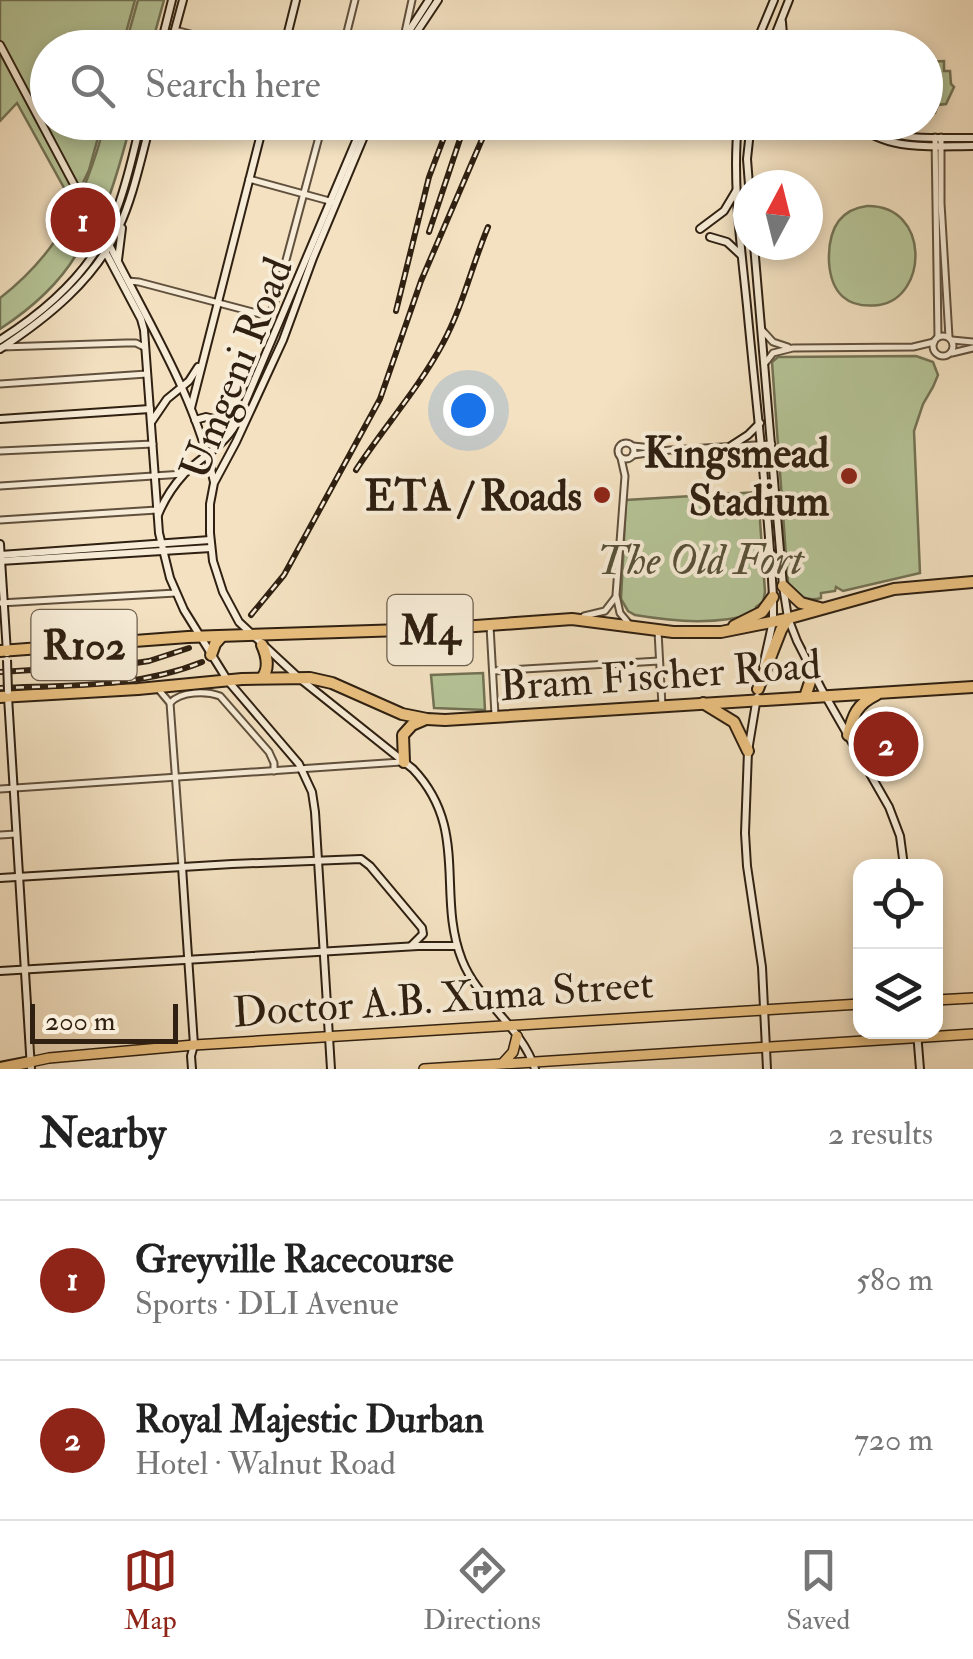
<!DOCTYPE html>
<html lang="en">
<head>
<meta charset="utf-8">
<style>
	body { margin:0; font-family:"IM FELL Double Pica",serif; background:#f2f2f2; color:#222 }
	.controls { position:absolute; right:30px; bottom:30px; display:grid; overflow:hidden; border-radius:20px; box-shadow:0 5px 15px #0003 }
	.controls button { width:90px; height:90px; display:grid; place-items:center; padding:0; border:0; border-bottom:2px solid #e0e0e0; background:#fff; color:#222; font:50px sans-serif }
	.compass { position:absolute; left:733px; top:170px; width:90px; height:90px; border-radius:50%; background:#fff; box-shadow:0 5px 15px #0003; rotate:7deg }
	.scale { position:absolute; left:30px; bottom:25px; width:148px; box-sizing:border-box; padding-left:10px; border:5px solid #2f2011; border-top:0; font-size:28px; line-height:35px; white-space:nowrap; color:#2f2011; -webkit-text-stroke:8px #f7ecd7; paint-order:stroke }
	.you { position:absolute; left:468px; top:410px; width:35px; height:35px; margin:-25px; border:8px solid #fff; border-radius:50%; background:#1a73e8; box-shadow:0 0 0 15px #1a73e833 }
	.badge { display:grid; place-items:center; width:65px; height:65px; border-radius:50%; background:#8f2418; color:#fff; font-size:32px; font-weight:700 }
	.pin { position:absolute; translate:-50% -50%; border:5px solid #fff; box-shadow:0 2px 10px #0006 }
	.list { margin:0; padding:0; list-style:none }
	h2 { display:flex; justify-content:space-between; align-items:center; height:130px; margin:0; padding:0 40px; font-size:42px }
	h2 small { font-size:32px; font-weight:400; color:#767676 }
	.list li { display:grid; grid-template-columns:65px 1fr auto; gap:30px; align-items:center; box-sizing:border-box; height:160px; padding:0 40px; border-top:2px solid #e0e0e0 }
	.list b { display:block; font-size:38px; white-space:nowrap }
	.list p { margin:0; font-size:32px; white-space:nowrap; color:#767676 }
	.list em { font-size:32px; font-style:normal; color:#767676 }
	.icon { flex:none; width:55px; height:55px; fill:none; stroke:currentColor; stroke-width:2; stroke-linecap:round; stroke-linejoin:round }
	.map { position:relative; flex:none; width:973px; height:1069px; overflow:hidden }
	.search { position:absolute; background:#fff; box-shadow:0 5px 15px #0003; left:30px; right:30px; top:30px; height:110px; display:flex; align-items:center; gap:25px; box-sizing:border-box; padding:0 35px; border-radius:55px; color:#767676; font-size:38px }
	.sheet { height:450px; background:#fff }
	nav { display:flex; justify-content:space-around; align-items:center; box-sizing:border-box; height:140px; border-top:2px solid #e0e0e0; background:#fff; font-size:28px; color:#767676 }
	nav a { display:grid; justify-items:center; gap:5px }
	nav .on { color:#8f2418 }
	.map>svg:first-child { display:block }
	.green { fill:#b5c497; stroke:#727254; stroke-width:2.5 }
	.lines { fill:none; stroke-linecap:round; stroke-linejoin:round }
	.secondary-tunnel { stroke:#ccba9e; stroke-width:6; stroke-dasharray:6 3; stroke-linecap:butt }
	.street-casing { stroke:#60503d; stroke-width:9 }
	.secondary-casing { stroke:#2f2011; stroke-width:10 }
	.primary-casing { stroke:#2f2011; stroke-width:12 }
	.highway-casing { stroke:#2f2011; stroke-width:14 }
	.street { stroke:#f7ecd7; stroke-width:5 }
	.secondary { stroke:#f7ecd7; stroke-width:6 }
	.primary { stroke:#eac080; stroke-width:9 }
	.highway { stroke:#eac080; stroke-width:10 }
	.rail-casing { stroke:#2f2011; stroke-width:6 }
	.rail { stroke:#f7ecd7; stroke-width:2.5; stroke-dasharray:8; stroke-linecap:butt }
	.secondary-bridge-casing { stroke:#2f2011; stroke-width:10; stroke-linecap:butt }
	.secondary-bridge { stroke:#f7ecd7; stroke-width:6 }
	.poi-dot { fill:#8f2418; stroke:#f7ecd7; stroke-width:4 }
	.labels { text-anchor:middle; stroke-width:8; stroke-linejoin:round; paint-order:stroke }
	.shield { fill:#f7ecd7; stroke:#6b5d4c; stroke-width:2.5 }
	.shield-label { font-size:40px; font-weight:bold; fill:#2f2011 }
	.street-label { font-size:42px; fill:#2f2011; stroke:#f7ecd7 }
	.poi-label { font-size:42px; font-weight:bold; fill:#2f2011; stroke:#f7ecd7; text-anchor:end }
	.park-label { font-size:42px; font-style:italic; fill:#575139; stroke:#f7ecd7 }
</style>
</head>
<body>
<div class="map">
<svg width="973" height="1069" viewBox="0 0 973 1069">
	<rect width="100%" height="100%" fill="#f3e1c1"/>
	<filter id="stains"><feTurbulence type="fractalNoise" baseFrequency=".002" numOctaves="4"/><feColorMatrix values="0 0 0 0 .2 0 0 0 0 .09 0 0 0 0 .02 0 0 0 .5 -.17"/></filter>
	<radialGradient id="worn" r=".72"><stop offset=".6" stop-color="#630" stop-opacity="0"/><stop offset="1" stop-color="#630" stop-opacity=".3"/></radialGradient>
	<g class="green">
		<polygon points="0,0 135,0 122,47 48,48 48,122 102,123 89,170 73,204 17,103 0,121"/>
		<polygon points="138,0 164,0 151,47 125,47"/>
		<polygon points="944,61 944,71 950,71 951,84 954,87 946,104 938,105 935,113 926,115 926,62"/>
		<path d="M105 123H131C122 155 104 235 74 251L76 255C58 285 29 310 0 329V298C61 251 86 195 105 123Z"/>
		<path d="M867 206C931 205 928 298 879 305 847 309 831 293 829 262 828 235 836 210 867 206Z"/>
		<path d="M916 356 933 362 938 375 933 387 923 404 914 431 920 573 843 591 836 587 835 591 821 593V598C808 602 794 596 788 583L772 362 778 357Z"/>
		<path d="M758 492 765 592 763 602 756 607 758 613C717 625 677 622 635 615L628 611 621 599 626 500Z"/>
		<polygon points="483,673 485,710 434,708 431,675"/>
	</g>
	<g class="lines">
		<polyline class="secondary-tunnel" points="78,192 99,230"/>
		<g class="street-casing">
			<g id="street">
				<polyline points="179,31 243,48"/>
				<polyline points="404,37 412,0"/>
				<polyline points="343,48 355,0"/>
				<polyline points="935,137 938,337"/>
				<polyline points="941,137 941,203 949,337"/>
				<polyline points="249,179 333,202"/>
				<polyline points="128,281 139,282 264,315 270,313 274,305 323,122"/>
				<polyline points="762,330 773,342 788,347"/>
				<circle cx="943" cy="346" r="10"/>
				<polyline points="952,340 973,342"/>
				<polyline points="2,347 126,343 136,343 144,347"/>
				<polyline points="952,353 973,348"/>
				<polyline points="766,362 773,353 793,348 913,347 934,342"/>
				<polyline points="0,384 147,374"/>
				<circle cx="626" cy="451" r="8"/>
				<polyline points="633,446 662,449"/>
				<polyline points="0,451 153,444"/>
				<polyline points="633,455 670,450 772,444"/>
				<polyline points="621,458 625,476 616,595 620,613 630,625"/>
				<polyline points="0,486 184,474"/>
				<polyline points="0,520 157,510"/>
				<polyline points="0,603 176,593"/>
				<polyline points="584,616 605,611 615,598"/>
				<polyline points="490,626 495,715"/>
				<polyline points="658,631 662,706"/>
				<polyline points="493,671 659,661"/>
				<polyline points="159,690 170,703 182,867"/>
				<path d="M170 703C181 691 206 691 220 696L269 752 274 763V771"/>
				<polyline points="0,789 401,762"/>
				<polyline points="0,835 16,834"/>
			</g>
		</g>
		<g class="secondary-casing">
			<g id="secondary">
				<polyline points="782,22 784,48"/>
				<polyline points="0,45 78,192"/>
				<polyline points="160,48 172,0"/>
				<polyline points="170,48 183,0"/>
				<polyline points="284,48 296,0"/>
				<polyline points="398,48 429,0"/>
				<polyline points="406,48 438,0"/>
				<polyline points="754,48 774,0"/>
				<polyline points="770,48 789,0"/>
				<path d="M370 122 313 258 283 340 236 442 214 483 210 504V533L213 561 223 592 239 622 299 678 413 769C470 829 436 894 462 960 478 1001 522 1027 535 1069"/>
				<path d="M738 122C732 184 741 246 747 306 756 403 768 500 773 597V621L763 666"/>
				<path d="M854 122C887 152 931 146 973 146"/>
				<path d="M866 122C896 143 938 137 973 138"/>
				<polyline points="749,185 747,159 751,122"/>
				<polyline points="700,229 724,211 736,191"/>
				<polyline points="101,233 105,251 141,319 144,330 159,533 170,578 184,610 228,681 299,764 312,792 315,812 331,1069"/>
				<path d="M105 236C144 316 195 394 214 482"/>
				<polyline points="710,237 727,242 741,255"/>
				<polyline points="754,245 783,586 788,618 797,641 822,690 889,807 900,836 904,866"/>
				<polyline points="118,260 122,228"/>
				<path d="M0 340C49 309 94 269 115 214 127 185 133 153 141 122"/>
				<path d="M0 349C47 318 95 280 119 227 134 195 141 157 151 122"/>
				<polyline points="191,408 264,122"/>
				<polyline points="0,419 150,409"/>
				<polyline points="195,420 206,417 236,424"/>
				<polyline points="152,421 167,399 189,381 198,367"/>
				<polyline points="731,446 748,435 760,423"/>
				<path d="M158 515C164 500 173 486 184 474 202 456 223 447 236 424L364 122"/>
				<polyline points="0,544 7,653"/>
				<polyline points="0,555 210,540"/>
				<polyline points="0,561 211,548"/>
				<polyline points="8,697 31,1069"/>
				<polyline points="757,697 748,751 745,833 747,866 762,967 767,1069"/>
				<polyline points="182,867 194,1045 191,1056 192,1069"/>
				<polyline points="0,878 232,864 361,859 370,866 422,928 423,934 411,946"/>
				<polyline points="0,971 418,946 457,946"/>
				<polyline points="917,1032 920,1069"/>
			</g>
		</g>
		<g class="primary-casing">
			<g id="primary">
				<polyline points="936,1000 973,998"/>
				<polyline points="30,1062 49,1058 194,1045 860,1004"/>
				<polyline points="503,1063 513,1052 517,1036"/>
				<polyline points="424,1069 973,1034"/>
			</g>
		</g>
		<g class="highway-casing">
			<g id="highway">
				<polyline points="783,586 801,603 820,608"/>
				<polyline points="734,626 762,612 773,597"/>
				<polyline points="0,651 188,637 434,629 572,619 673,632 721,632 786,619 894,589 973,582"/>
				<polyline points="211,655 215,644 222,636"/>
				<path d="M262 678C270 668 267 656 262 645"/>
				<polyline points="758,689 781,630 788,618"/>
				<polyline points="0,697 138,689 242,679 310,678 332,683 402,714 427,719 445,720 973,687"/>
				<polyline points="805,697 813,673"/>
				<polyline points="703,703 734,722 748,751"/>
				<path d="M848 735C853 715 857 704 876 695"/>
				<polyline points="404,762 403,735 412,725 426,719"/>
				<polyline points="0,1068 30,1062"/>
			</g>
		</g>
		<use href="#street" class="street"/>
		<use href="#secondary" class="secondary"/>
		<use href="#primary" class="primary"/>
		<use href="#highway" class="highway"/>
		<g class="rail-casing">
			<g id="rail">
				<polyline points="429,232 463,130"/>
				<polyline points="396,311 429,177 449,124"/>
				<path d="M356 470C384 427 419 388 443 343 463 306 472 265 488 227"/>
				<polyline points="251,615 284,575 380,399 421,281 483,137"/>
				<polyline points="0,672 129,664 149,661 189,648"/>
				<path d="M0 688C68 685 138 688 202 662"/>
			</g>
		</g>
		<use href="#rail" class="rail"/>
		<g class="secondary-bridge-casing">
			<polyline id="secondary-bridge" points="7,660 8,691"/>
		</g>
		<use href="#secondary-bridge" class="secondary-bridge"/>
	</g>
	<g class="poi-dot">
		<circle cx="849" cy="476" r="10"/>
		<circle cx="602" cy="495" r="10"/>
	</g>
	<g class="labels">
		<g class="shield">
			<rect x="387.5" y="595" width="85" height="70" rx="8"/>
			<rect x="31.5" y="610" width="105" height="70" rx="8"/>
		</g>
		<g class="shield-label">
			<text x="430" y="644">M4</text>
			<text x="84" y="659">R102</text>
		</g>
		<g class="street-label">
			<text transform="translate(235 368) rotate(-68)" y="15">Umgeni Road</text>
			<text transform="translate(660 674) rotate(-4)" y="15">Bram Fischer Road</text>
			<text transform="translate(443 997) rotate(-4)" y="15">Doctor A.B. Xuma Street</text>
		</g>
		<g class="poi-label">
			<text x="829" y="467">Kingsmead<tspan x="829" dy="48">Stadium</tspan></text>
			<text x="582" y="510">ETA / Roads</text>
		</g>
		<g class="park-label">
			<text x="700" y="574">The Old Fort</text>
		</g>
	</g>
	<rect width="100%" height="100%" filter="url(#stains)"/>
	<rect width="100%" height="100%" fill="url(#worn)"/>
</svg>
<div class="controls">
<button><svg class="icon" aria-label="locate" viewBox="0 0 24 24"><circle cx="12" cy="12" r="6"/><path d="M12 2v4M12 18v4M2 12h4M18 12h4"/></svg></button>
<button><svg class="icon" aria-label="layers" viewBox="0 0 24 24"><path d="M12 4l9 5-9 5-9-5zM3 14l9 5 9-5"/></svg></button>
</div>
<svg class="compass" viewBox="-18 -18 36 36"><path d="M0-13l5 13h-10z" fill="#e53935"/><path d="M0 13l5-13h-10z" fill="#767676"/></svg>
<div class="scale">200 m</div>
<div class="you"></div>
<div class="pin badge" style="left:83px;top:220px">1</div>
<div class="pin badge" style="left:886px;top:744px">2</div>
<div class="search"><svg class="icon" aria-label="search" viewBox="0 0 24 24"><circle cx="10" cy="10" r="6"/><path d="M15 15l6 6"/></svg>Search here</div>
</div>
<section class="sheet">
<h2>Nearby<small>2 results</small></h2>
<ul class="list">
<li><span class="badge">1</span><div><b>Greyville Racecourse</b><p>Sports · DLI Avenue</p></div><em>580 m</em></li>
<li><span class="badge">2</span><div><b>Royal Majestic Durban</b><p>Hotel · Walnut Road</p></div><em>720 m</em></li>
</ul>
</section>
<nav>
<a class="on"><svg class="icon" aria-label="map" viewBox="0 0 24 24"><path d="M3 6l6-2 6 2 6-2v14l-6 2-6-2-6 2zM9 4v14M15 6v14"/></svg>Map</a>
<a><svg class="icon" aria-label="directions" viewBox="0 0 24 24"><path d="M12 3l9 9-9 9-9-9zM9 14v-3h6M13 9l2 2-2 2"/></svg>Directions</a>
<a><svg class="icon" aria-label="saved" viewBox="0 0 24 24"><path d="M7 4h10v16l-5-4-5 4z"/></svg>Saved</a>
</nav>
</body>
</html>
